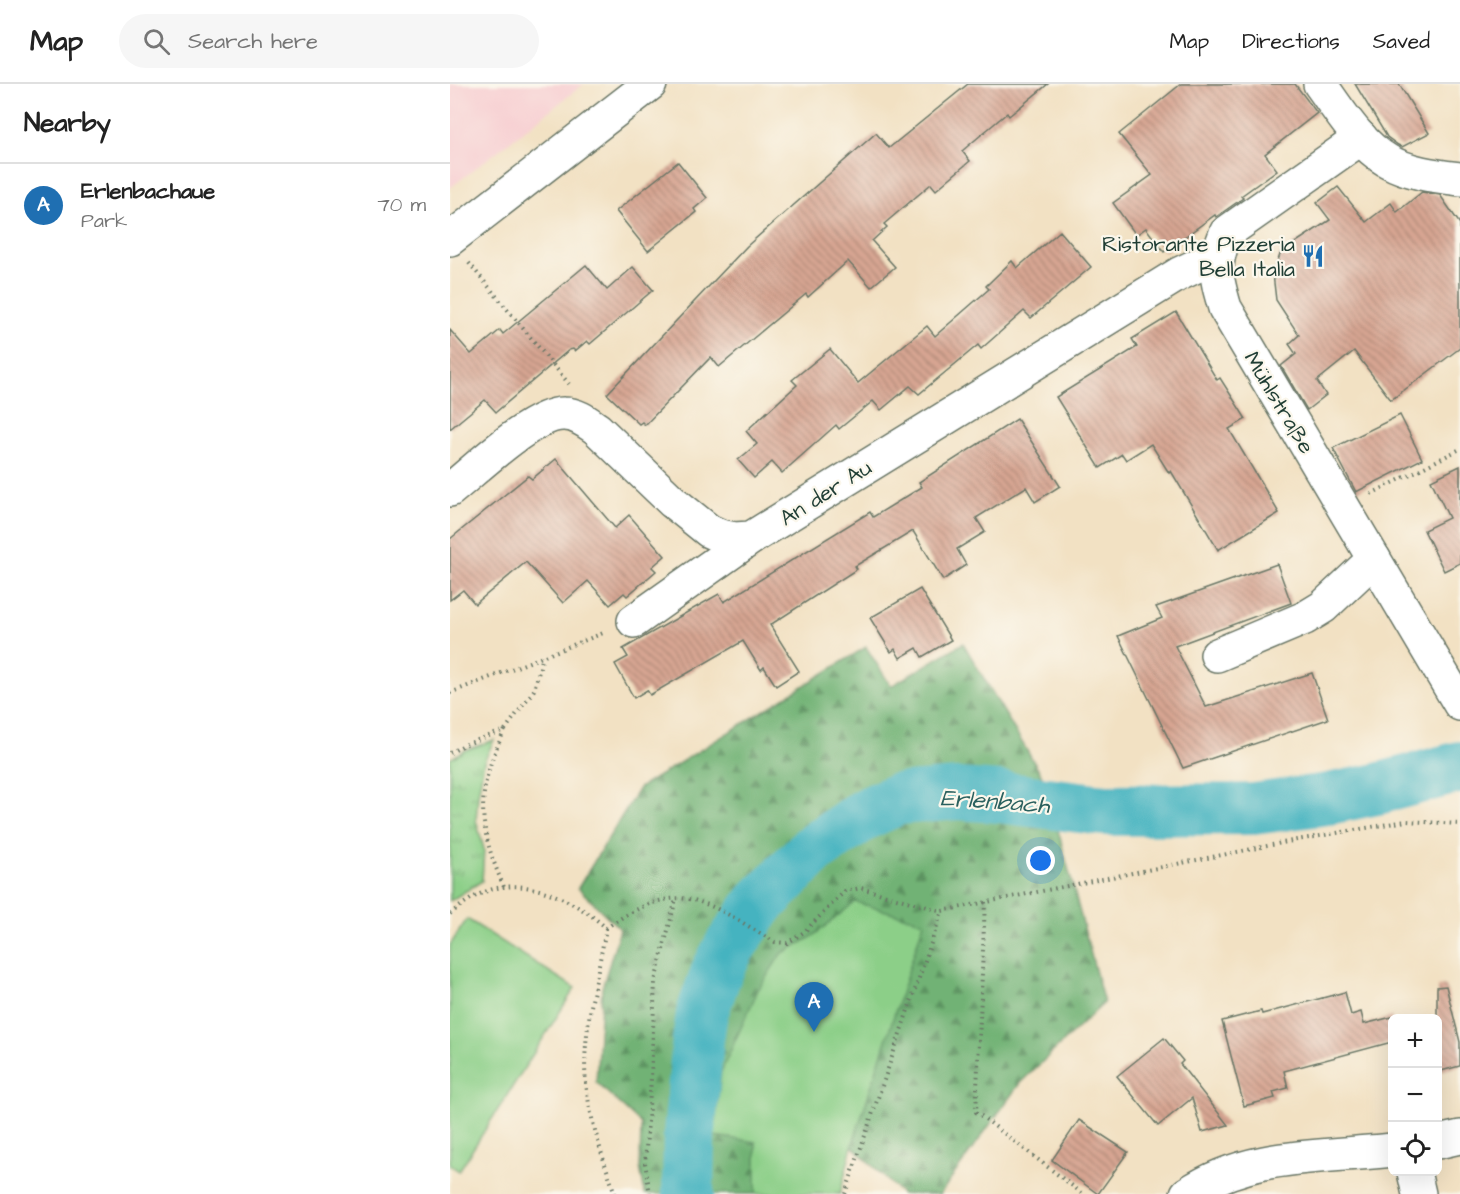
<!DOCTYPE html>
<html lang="en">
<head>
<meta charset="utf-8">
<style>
	body { margin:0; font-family:"Architects Daughter",sans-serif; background:#f6f6f6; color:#222 }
	.controls { position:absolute; right:18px; bottom:18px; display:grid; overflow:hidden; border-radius:9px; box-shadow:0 6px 24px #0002 }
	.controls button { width:54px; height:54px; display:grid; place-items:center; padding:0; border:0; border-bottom:2px solid #e0e0e0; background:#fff; color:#222; font:30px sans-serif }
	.you { position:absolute; left:591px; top:777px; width:21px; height:21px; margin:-15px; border:4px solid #fff; border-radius:50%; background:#1a73e8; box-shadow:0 0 0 9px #1a73e833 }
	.badge { display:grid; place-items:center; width:39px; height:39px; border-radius:50%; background:#1f6fb2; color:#fff; font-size:20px; font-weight:700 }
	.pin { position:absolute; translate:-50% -50px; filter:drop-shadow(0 2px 3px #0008) }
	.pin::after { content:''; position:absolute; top:32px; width:21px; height:18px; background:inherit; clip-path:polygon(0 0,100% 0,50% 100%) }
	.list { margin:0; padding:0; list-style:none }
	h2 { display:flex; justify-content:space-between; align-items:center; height:78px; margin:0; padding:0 24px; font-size:26px }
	h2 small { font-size:20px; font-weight:400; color:#767676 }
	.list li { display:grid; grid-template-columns:39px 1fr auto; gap:18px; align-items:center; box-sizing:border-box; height:84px; padding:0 24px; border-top:2px solid #e0e0e0 }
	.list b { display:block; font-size:22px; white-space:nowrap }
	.list p { margin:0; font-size:20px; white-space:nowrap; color:#767676 }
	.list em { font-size:20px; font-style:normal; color:#767676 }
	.icon { flex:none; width:33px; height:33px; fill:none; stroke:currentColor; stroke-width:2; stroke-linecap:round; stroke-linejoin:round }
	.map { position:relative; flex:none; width:1010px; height:1110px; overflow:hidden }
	header { display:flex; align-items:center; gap:36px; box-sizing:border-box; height:84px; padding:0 30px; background:#fff; border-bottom:2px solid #e0e0e0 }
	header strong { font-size:28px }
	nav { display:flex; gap:33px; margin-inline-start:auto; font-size:21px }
	.search { width:420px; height:54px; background:#f6f6f6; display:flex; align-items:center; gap:15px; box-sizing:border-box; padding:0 21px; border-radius:33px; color:#767676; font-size:22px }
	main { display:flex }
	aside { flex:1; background:#fff }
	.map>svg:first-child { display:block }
	.built { fill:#f7cfd2 }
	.forest { fill:url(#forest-firs); stroke:#487854; stroke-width:1.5 }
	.park { fill:url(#park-tufts); stroke:#56865e; stroke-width:1.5 }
	.garden { fill:#8ccf88; stroke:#56865e; stroke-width:1.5 }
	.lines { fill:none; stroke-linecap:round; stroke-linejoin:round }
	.river { stroke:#45b3c0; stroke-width:52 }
	.building { fill:url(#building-back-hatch) }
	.minor-casing { stroke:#697666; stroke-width:36 }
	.path { stroke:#697666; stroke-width:4; stroke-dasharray:1.5 4.5; stroke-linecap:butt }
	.minor { stroke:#fff; stroke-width:33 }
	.labels { text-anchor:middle; stroke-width:4.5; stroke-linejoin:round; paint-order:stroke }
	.poi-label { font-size:22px; fill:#1f3d34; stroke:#fbf7ec; text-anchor:end }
	.street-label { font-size:22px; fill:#1f3d34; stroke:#fbf7ec }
	.water-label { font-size:24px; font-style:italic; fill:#2a605e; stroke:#fbf7ec }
</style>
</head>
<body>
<header>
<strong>Map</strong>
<div class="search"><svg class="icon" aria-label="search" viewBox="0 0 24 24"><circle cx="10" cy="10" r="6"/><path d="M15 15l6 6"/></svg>Search here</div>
<nav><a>Map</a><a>Directions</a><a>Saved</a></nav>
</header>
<main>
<aside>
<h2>Nearby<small></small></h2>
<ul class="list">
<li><span class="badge">A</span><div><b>Erlenbachaue</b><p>Park</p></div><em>70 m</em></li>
</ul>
</aside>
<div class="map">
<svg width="1010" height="1110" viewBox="0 0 1010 1110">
	<defs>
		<pattern id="forest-firs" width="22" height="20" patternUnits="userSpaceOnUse" patternTransform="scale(1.5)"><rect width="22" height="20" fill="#71b274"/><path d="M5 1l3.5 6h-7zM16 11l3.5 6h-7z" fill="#5c9260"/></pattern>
		<pattern id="park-tufts" width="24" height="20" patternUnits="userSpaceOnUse" patternTransform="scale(1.5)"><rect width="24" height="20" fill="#8ccf88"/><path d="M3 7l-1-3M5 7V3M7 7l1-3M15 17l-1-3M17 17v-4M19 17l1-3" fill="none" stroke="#72a970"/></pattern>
		<pattern id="building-back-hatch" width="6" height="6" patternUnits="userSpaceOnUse" patternTransform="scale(1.5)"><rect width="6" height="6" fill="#d7a592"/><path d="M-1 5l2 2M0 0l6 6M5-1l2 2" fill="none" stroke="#ae8878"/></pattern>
	</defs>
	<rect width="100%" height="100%" fill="#fbf7ec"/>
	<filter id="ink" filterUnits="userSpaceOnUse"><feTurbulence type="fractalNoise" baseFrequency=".0167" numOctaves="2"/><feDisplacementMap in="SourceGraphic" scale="12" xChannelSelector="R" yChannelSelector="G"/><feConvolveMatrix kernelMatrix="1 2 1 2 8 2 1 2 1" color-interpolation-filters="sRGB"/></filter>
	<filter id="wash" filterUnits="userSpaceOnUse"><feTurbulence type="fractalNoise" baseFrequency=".008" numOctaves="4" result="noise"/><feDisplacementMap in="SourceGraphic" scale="24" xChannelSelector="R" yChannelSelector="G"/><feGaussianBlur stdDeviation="1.35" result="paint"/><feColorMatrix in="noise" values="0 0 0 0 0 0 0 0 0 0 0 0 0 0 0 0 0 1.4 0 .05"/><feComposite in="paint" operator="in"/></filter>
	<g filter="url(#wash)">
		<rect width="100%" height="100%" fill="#f2e1c3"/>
		<polygon class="built" points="0,0 134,0 0,104"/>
		<polygon class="forest" points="513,559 595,697 654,919 570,999 490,1110 452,1110 402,1062 473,839 405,818 362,853 331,870 306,1058 306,1110 195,1110 190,1083 191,1040 146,998 152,904 170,845 128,804 189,704 416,563 441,602"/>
		<polygon class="park" points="44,656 34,678 28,711 26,736 34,765 32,797 0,817 0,675 13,667"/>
		<g class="garden">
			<polygon points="405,818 474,838 402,1062 390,1110 306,1110 306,1058 264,1052 271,988 308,906 331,870 362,853"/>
			<polygon points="17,835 125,904 9,1087 0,1081 0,861"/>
		</g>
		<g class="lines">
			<polyline class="river" points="238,1110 239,1050 248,956 252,929 267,887 280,862 310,819 364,765 415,730 448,715 508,710 549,713 654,726 803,725 878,715 927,705 1010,683"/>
		</g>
		<g id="blocks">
			<g class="building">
				<polygon points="518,0 598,0 559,32 557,29 512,67 520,77 486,106 481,100 434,140 437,143 422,157 445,183 421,203 398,177 358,213 356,210 269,283 261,273 195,341 192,338 189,340 157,310 297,162 426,49 439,64"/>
				<polygon points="731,0 845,0 867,29 815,70 827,86 791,112 793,114 766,133 765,131 714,168 696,144 686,151 663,119 702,91 669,50"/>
				<polygon points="905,0 949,0 979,49 952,63 948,61 937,53"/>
				<polygon points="228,78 257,114 244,125 246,128 198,167 166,127"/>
				<polygon points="888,103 916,138 941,119 947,128 972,108 990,111 1010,140 1010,264 941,316 904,267 867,297 876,311 857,326 831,282 846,270 839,260 849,251 826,216 823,190 831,168 880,136 867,119"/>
				<polygon points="610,147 641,183 581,234 574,227 531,265 528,261 469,310 460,302 431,326 423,317 389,345 386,341 332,389 322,378 304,394 288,376 307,360 296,347 347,301 342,296 380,265 408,299 477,242 485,252 539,205 536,202 562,177 567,184"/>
				<polygon points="136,181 157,206 183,183 203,206 140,260 137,257 125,267 123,265 119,266 46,328 35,316 0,345 0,246 21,270 50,246 53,250"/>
				<polygon points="726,228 767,296 770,294 796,335 779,345 829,429 768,466 721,387 719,389 701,360 676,376 672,370 650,384 606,313 687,263 682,255"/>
				<polygon points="950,331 972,375 906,408 883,364"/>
				<polygon points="567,335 610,402 585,418 576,403 526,434 535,448 507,465 516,481 493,496 463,447 405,482 407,485 320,541 349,587 326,602 314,583 311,586 293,557 200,611 197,606 184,614 165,580 178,573 173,565 269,510 274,518 420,428 423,433 472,403 469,398"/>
				<polygon points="106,375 165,444 179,431 215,472 202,483 206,487 177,512 174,509 160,521 138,497 113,519 76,478 25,520 13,506 0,516 0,455 78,392 82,395"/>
				<polygon points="1010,382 1010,479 994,487 974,446 999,434 981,396"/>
				<polygon points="827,480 841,519 725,562 756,623 862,589 878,635 733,684 668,552 712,534 706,523"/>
				<polygon points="470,505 501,556 472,573 467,564 450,574 445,565 441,568 420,534"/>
				<polygon points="996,902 1010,958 1010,982 987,988 987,903"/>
				<polygon points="895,908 901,931 911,928 914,940 942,933 942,958 834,987 838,1004 823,1008 825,1014 794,1022 772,937 811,927 812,930"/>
				<polygon points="714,954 733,977 730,980 778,1041 752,1048 742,1014 708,1042 667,992"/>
				<polygon points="629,1036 678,1068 648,1110 602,1076"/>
			</g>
		</g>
	</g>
	<g filter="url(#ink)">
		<use href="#blocks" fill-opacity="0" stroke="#697666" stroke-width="1.5"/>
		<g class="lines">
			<g class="minor-casing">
				<g id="minor">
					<path d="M870 0C889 26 909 60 938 77 959 89 986 92 1010 95"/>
					<path d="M911 54 776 149C763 182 765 190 775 224L1010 620"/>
					<polyline points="0,155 200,0"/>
					<path d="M0 406C25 386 83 329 114 330 127 330 137 338 147 345L223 418 259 447 270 452 284 455 301 454 729 190 767 172"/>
					<polyline points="184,537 301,454"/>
					<polyline points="767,571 855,534 873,523 924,475"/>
					<polyline points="988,1058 1010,1053"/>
					<polyline points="964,1088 969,1110"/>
					<path d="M737 1110C799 1068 872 1074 942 1066"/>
				</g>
			</g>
			<g class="path">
				<polyline points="19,179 119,300"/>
				<polyline points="921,410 1010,365"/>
				<polyline points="0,609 156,548"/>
				<polyline points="55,646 84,606 93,572"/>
				<path d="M0 669 14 661 55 646C25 706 27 742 54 803"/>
				<polyline points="535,818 526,1028 633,1110"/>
				<path d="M0 830C15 818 33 805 54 803 88 798 132 821 156 844 180 827 215 807 247 817 274 825 300 844 325 858L337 859 354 848 395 807 411 804 492 827 847 756 956 737 1010 740"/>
				<path d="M156 844C148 891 131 953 136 999 140 1037 153 1074 165 1110"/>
				<polyline points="200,1110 195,1079 201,995 205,897 226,815"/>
				<polyline points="395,1110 492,827"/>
			</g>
			<use href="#minor" class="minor"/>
		</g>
	</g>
	<defs>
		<g id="restaurant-bare" transform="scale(1.8)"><path d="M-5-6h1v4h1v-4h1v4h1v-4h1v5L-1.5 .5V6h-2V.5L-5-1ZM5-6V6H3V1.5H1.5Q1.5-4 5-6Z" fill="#1f6fb2" stroke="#fbf7ec" stroke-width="2.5" paint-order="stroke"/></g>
	</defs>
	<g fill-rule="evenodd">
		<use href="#restaurant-bare" x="863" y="172"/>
	</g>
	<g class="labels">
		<g class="poi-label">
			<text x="845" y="167">Ristorante Pizzeria<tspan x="845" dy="25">Bella Italia</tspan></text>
		</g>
		<g class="street-label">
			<text transform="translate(830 318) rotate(59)" y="8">Mühlstraße</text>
			<text transform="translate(375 408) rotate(-32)" y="8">An der Au</text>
		</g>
		<g class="water-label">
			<text transform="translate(545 717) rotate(4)" y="8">Erlenbach</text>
		</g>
	</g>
</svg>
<div class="controls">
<button>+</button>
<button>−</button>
<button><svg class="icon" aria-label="locate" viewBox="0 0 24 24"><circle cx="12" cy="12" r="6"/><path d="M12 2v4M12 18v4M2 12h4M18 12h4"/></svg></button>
</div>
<div class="you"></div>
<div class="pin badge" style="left:364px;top:948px">A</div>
</div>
</main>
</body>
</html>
